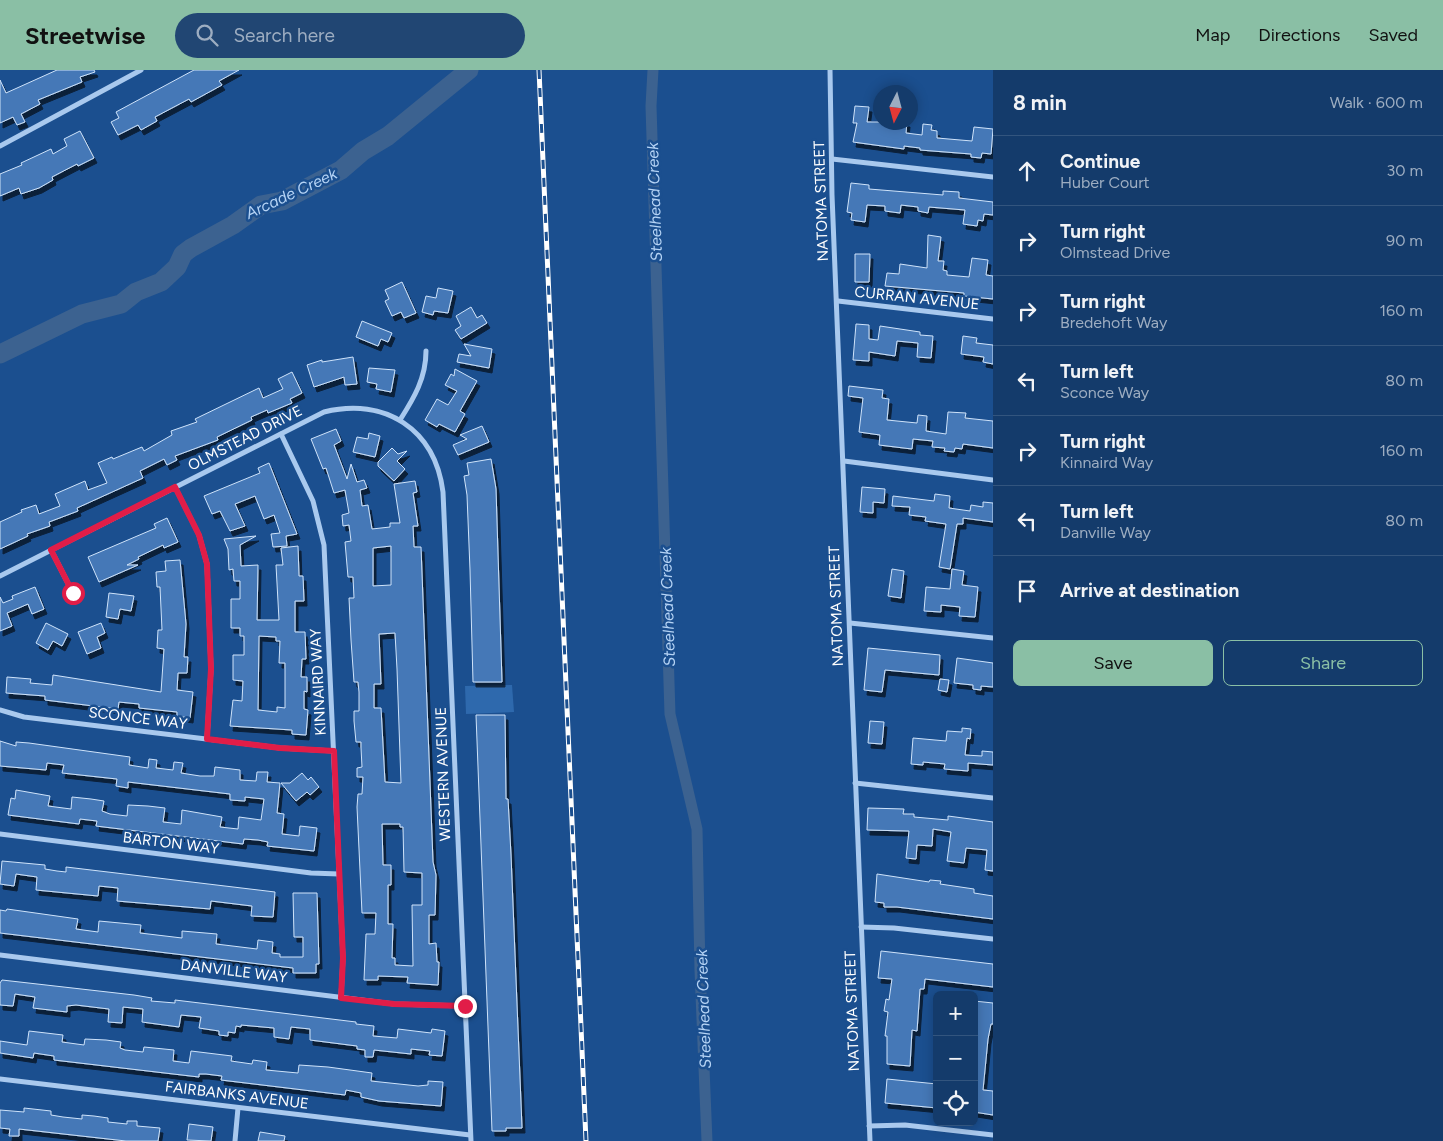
<!DOCTYPE html>
<html lang="en">
<head>
<meta charset="utf-8">
<style>
	body { margin:0; font-family:Figtree,sans-serif; background:#214673; color:#f1f3f6 }
	.controls { position:absolute; right:15px; bottom:15px; display:grid; overflow:hidden; border-radius:8px; box-shadow:0 2px 12px #0003 }
	.controls button { width:45px; height:45px; display:grid; place-items:center; padding:0; border:0; border-bottom:1px solid #33557e; background:#143b6b; color:#f1f3f6; font:25px sans-serif }
	.compass { position:absolute; left:873px; top:15px; width:45px; height:45px; border-radius:50%; background:#143b6b; box-shadow:0 2px 12px #0003; rotate:186deg }
	.stop { position:absolute; width:15px; height:15px; margin:-11px; border:4px solid #e11d48; border-radius:50%; background:#fff }
	.stop.end { background:#e11d48; border-color:#fff; box-shadow:0 1px 5px #0008 }
	.list { margin:0; padding:0; list-style:none }
	h2 { display:flex; justify-content:space-between; align-items:center; height:65px; margin:0; padding:0 20px; font-size:21px }
	h2 small { font-size:16px; font-weight:400; color:#9dadc1 }
	.list li { display:grid; grid-template-columns:32px 1fr auto; gap:15px; align-items:center; box-sizing:border-box; height:70px; padding:0 20px; border-top:1px solid #33557e }
	.list b { display:block; font-size:19px; white-space:nowrap }
	.list p { margin:0; font-size:16px; white-space:nowrap; color:#9dadc1 }
	.list em { font-size:16px; font-style:normal; color:#9dadc1 }
	.actions { display:flex; gap:10px; padding:15px 20px }
	.actions a { flex:1; padding:11px 0; border:1px solid #8abfa5; border-radius:8px; text-align:center; font-size:18px; color:#8abfa5 }
	.actions .main { background:#8abfa5; color:#111 }
	.icon { flex:none; width:28px; height:28px; fill:none; stroke:currentColor; stroke-width:2; stroke-linecap:round; stroke-linejoin:round }
	.map { position:relative; flex:none; width:993px; height:1071px; overflow:hidden }
	header { display:flex; align-items:center; gap:30px; box-sizing:border-box; height:70px; padding:0 25px; background:#8abfa5; color:#111 }
	header strong { font-size:24px }
	nav { display:flex; gap:28px; margin-inline-start:auto; font-size:18px }
	.search { width:350px; height:45px; background:#214673; display:flex; align-items:center; gap:12px; box-sizing:border-box; padding:0 18px; border-radius:28px; color:#9dadc1; font-size:19px }
	main { display:flex }
	aside { flex:1; background:#143b6b }
	.map>svg:first-child { display:block }
	.green { fill:#2e69ad }
	.lines { fill:none; stroke-linecap:round; stroke-linejoin:round }
	.canal { stroke:#3c6290; stroke-width:11 }
	.river { stroke:#3c6290; stroke-width:19 }
	.building { fill:#4478b7; stroke:#cfe3fa; fill-rule:evenodd; filter:url(#shadow) }
	.minor { stroke:#a9c9ee; stroke-width:5 }
	.rail-casing { stroke:#fff; stroke-width:5 }
	.rail { stroke:#1b4f8f; stroke-width:3; stroke-dasharray:9; stroke-linecap:butt }
	.route { stroke:#e11d48; stroke-width:6 }
	.labels { text-anchor:middle; stroke-width:5; stroke-linejoin:round; paint-order:stroke }
	.street-label { font-size:15px; fill:#fff; stroke:#1b4f8f }
	.water-label { font-size:16px; font-style:italic; fill:#b5d3f5; stroke:#1b4f8f }
</style>
</head>
<body>
<header>
<strong>Streetwise</strong>
<div class="search"><svg class="icon" aria-label="search" viewBox="0 0 24 24"><circle cx="10" cy="10" r="6"/><path d="M15 15l6 6"/></svg>Search here</div>
<nav><a>Map</a><a>Directions</a><a>Saved</a></nav>
</header>
<main>
<div class="map">
<svg width="993" height="1071" viewBox="0 0 993 1071">
	<defs>
		<filter id="shadow"><feDropShadow dx="3" dy="5" stdDeviation="0" flood-color="#0009"/></filter>
	</defs>
	<rect width="100%" height="100%" fill="#1b4f8f"/>
	<polygon class="green" points="512,615 514,642 466,644 465,616"/>
	<g class="lines">
		<polyline class="canal" points="653,0 651,36 670,644 697,759 700,900 707,1071"/>
		<polyline class="river" points="0,284 82,244 121,234 136,222 161,212 177,197 183,184 191,178 233,155 261,135 282,131 341,100 363,81 388,66 469,0"/>
	</g>
	<g class="building">
		<polygon points="57,0 94,0 95,2 80,7 82,12 38,30 40,34 21,44 25,52 17,55 13,47 0,53 0,10 6,23"/>
		<polygon points="194,0 239,0 219,11 222,15 191,32 189,29 155,47 157,51 141,60 138,55 118,65 111,52 119,48 116,42"/>
		<polygon points="855,36 869,37 867,52 907,52 906,63 922,65 923,54 932,55 931,60 937,61 937,68 972,71 974,57 993,59 991,84 982,83 981,88 971,87 971,84 920,80 920,78 904,76 904,79 853,72 857,53 853,53"/>
		<polygon points="80,61 94,88 78,96 77,94 52,107 53,110 39,118 21,124 19,118 0,126 0,104 22,95 21,93 51,79 53,84 67,76 64,69"/>
		<polygon points="851,113 869,115 869,119 943,125 943,121 959,122 959,128 993,132 993,145 984,144 983,151 978,150 977,156 963,154 965,140 929,137 928,143 918,141 918,137 901,135 900,143 885,141 885,136 867,135 865,152 851,150 852,143 847,142"/>
		<polygon points="928,165 941,167 938,191 944,191 943,200 947,201 947,205 969,207 972,188 988,190 986,205 993,206 993,229 964,226 964,223 885,216 887,203 899,204 900,194 927,198"/>
		<polygon points="855,184 870,184 869,212 855,212"/>
		<polygon points="402,212 416,243 404,248 401,242 392,246 385,231 389,229 385,220"/>
		<polygon points="438,218 453,221 448,243 434,241 433,245 422,242 426,226 436,228"/>
		<polygon points="471,237 477,248 482,245 487,253 461,269 455,260 461,256 456,246"/>
		<polygon points="362,251 392,263 388,272 381,269 378,276 356,267"/>
		<polygon points="856,254 869,255 869,269 878,270 880,256 920,262 920,265 933,266 931,288 917,287 918,273 897,271 895,286 869,282 869,291 853,290"/>
		<polygon points="963,266 977,268 976,273 993,275 993,294 983,292 984,287 961,284"/>
		<polygon points="464,274 492,279 489,298 457,292 459,284 471,286"/>
		<polygon points="353,287 357,314 345,315 344,307 314,317 307,295 322,290 322,292"/>
		<polygon points="369,298 395,300 391,322 376,319 377,314 367,312"/>
		<polygon points="455,299 477,311 460,341 465,344 455,362 439,354 437,357 425,350 437,329 448,335 457,321 445,315 451,304 454,306"/>
		<polygon points="292,302 302,323 290,329 292,333 268,343 267,340 251,347 252,350 217,367 218,370 175,386 177,390 167,395 164,389 140,401 143,408 77,438 78,441 49,452 50,456 27,464 28,466 0,479 0,452 22,442 21,440 36,435 39,444 60,436 55,424 85,411 88,420 107,413 98,393 112,387 113,389 142,377 144,381 172,365 171,361 197,352 195,349 259,318 263,328 283,319 278,309"/>
		<polygon points="849,316 883,320 882,328 889,329 887,350 917,353 918,345 927,346 926,361 946,364 948,342 966,343 965,348 993,351 993,378 963,374 962,379 955,378 954,382 944,381 945,378 932,377 933,371 913,369 912,379 879,375 880,365 859,362 863,328 848,326"/>
		<polygon points="482,356 489,372 458,385 453,375 467,369 460,365"/>
		<path d="M336 359 341 371 334 375 347 409 351 394 357 412 364 410 367 418 360 420 362 436 368 435 372 459 390 457V453H400L394 414 415 411 417 422 413 423 418 456H413L414 477H421L433 792 436 805 435 845H429V874L436 873 437 892H439L438 915 407 913 408 907 378 906V910H364L366 864H375L376 843H362L357 737 358 724H362L363 707H357V698L362 697 361 678V672H356L354 651V641H359V622L358 612H354L351 570 349 528H354L353 507H348L345 472 351 471 349 455 343 456 342 445 349 443 345 420 334 423 326 398 323 399 311 369ZM391 476V515L373 516V478ZM395 563 397 599 401 713 385 712 381 638H374V614H381L379 564ZM382 754H400V757H403L404 802 422 803V835H412L413 896 395 895V888H392L393 854H388V815H391V795H383Z"/>
		<polygon points="369,363 380,366 375,387 353,382 357,367 368,369"/>
		<polygon points="392,378 398,384 407,381 397,391 405,399 394,411 378,396 378,392"/>
		<polygon points="491,389 496,419 502,612 473,612 470,500 467,425 464,406 469,405 467,393"/>
		<polygon points="269,393 297,464 286,466 287,476 273,477 271,464 280,463 274,445 264,449 255,426 235,434 245,456 230,461 220,441 212,444 204,426 260,403 258,398"/>
		<polygon points="862,417 885,419 884,433 873,432 873,443 860,442"/>
		<polygon points="935,424 950,426 949,438 970,441 971,435 983,437 983,432 993,433 993,452 963,448 963,454 957,454 950,499 939,497 946,454 925,451 926,447 909,445 910,437 892,436 893,426 934,431"/>
		<polygon points="167,448 178,472 164,478 163,475 138,487 139,489 127,495 138,495 99,512 88,487 156,458 154,454"/>
		<path d="M256 466 240 475 241 496 258 495 257 550H279L276 495H283L281 478 298 476 299 506H303L304 531H295V562H305L306 589H302L301 607H307V622L304 621V639L308 640 306 665 292 664V660L230 656 233 630 242 631 243 611 233 610V585H244V566H240V558H231V529H240V511H234L233 499 229 500 228 479 224 469ZM259 566 276 567V571H280L279 593H285V638L277 637V642L258 640Z"/>
		<polygon points="180,490 186,554 184,587 188,587 187,603 178,603 177,620 193,622 190,648 177,646 177,642 139,638 139,634 119,632 118,639 45,630 45,626 6,623 7,607 31,609 30,613 52,615 53,605 161,622 164,579 157,578 158,560 162,560 160,517 157,517 156,502 166,501 165,491"/>
		<polygon points="892,499 904,501 901,528 888,526"/>
		<polygon points="952,499 964,501 962,515 978,517 975,547 959,546 960,537 941,535 941,542 924,541 926,517 950,519"/>
		<polygon points="35,517 44,539 32,544 28,534 7,543 12,556 0,561 0,527 3,533 13,529 12,526"/>
		<polygon points="109,523 134,526 131,541 120,539 118,549 106,547"/>
		<polygon points="46,553 68,564 62,576 53,571 48,580 36,573"/>
		<polygon points="101,553 105,563 97,567 101,578 87,584 78,562"/>
		<polygon points="868,578 940,585 939,605 885,600 882,622 864,620"/>
		<polygon points="957,588 993,593 993,617 981,616 981,620 973,619 973,615 954,613"/>
		<polygon points="940,609 949,610 947,622 938,620"/>
		<polygon points="476,645 505,645 506,729 508,729 511,785 522,1058 506,1058 506,1061 492,1061"/>
		<polygon points="870,651 884,652 882,674 868,673"/>
		<polygon points="962,658 971,659 970,669 967,668 965,685 982,686 982,681 993,682 993,695 968,693 968,701 944,699 945,694 923,692 923,695 911,694 913,668 946,671 947,661 962,662"/>
		<polygon points="0,671 16,676 16,672 29,673 130,687 129,695 148,698 149,689 157,690 156,698 173,700 174,692 183,693 181,703 200,706 214,706 215,697 240,700 240,710 256,711 257,702 268,702 267,712 280,713 277,743 284,744 282,764 299,766 300,756 317,758 314,781 267,776 268,772 258,770 244,769 243,774 96,756 97,751 80,749 79,754 8,745 11,728 15,729 16,720 50,726 48,736 71,739 72,727 91,729 104,731 102,741 110,744 127,746 128,735 148,736 165,738 163,752 181,754 182,740 222,747 220,757 238,759 239,747 261,750 264,729 245,727 245,731 230,730 230,724 128,712 128,718 116,716 117,709 62,703 64,695 47,693 46,700 0,696"/>
		<polygon points="302,703 308,710 311,707 319,717 310,725 307,722 296,731 281,713 290,713"/>
		<polygon points="868,738 904,739 903,744 914,744 914,747 948,750 948,746 993,752 993,801 985,800 987,780 966,778 964,793 947,791 951,762 933,759 932,776 917,775 916,789 906,788 909,761 867,760"/>
		<polygon points="2,791 45,795 45,799 57,801 66,802 66,797 275,822 273,847 251,846 252,836 211,831 210,839 117,831 118,818 99,816 98,826 36,820 37,807 16,804 14,816 0,814"/>
		<polygon points="877,804 929,812 930,810 941,811 940,814 974,819 974,823 993,826 993,849 897,837 884,837 884,833 875,832"/>
		<polygon points="293,823 317,823 319,894 316,894 316,903 293,903 293,898 0,863 0,840 6,841 7,839 78,849 76,859 98,862 99,851 141,855 140,863 182,868 182,861 217,864 216,874 257,879 258,870 273,872 272,883 280,884 280,887 303,887 303,867 294,867"/>
		<polygon points="881,881 993,894 993,917 925,909 924,919 920,919 917,961 912,960 910,996 887,994 887,966 885,966 888,942 884,941 886,929 889,930 892,909 878,908"/>
		<polygon points="2,910 134,925 152,928 151,931 175,933 175,930 356,952 356,954 374,956 373,966 397,968 398,959 431,963 432,959 445,961 442,986 429,985 430,981 411,979 411,984 374,980 373,987 365,987 365,980 357,979 357,976 310,970 310,959 291,957 289,969 274,967 274,958 241,955 241,957 236,956 235,963 228,962 228,966 219,965 219,961 199,958 201,947 181,945 179,957 142,952 143,939 123,937 122,953 108,952 109,939 76,935 67,936 67,942 33,938 35,927 15,924 13,936 0,935 0,913"/>
		<polygon points="974,931 993,933 993,954 991,954 988,969 983,1020 993,1021 993,1045 974,1042"/>
		<polygon points="29,961 63,965 62,972 84,975 85,969 106,970 121,972 120,978 125,980 143,982 144,977 174,980 173,991 189,993 191,981 232,986 231,991 252,994 253,990 267,992 266,1000 298,1003 299,995 328,997 372,1003 371,1011 418,1016 428,1015 428,1011 443,1012 441,1036 379,1031 361,1027 361,1023 346,1020 345,1025 221,1010 222,1006 206,1004 199,1004 199,1007 54,990 54,986 34,983 33,988 0,983 0,971 27,975"/>
		<polygon points="887,1009 937,1014 937,1038 885,1033"/>
		<polygon points="24,1038 51,1041 51,1045 63,1047 82,1049 82,1045 94,1046 108,1048 108,1052 127,1054 127,1051 137,1051 137,1056 160,1058 158,1071 126,1071 19,1059 19,1066 9,1066 10,1059 0,1058 0,1040 24,1042"/>
		<polygon points="189,1054 213,1057 211,1071 187,1070"/>
		<polygon points="260,1062 285,1066 284,1071 258,1071"/>
	</g>
	<g class="lines">
		<g class="minor">
			<polyline points="830,0 832,125 870,1071"/>
			<polyline points="0,76 141,0"/>
			<polyline points="832,89 993,107"/>
			<polyline points="838,231 993,249"/>
			<path d="M400 350C414 328 426 308 426 281"/>
			<polyline points="281,364 313,431 324,475 343,888 341,927"/>
			<polyline points="844,391 993,410"/>
			<polyline points="175,417 199,465 207,494 211,599 207,669"/>
			<polyline points="51,480 73,523"/>
			<path d="M0 506 324 342C385 327 435 359 443 422L471 1071"/>
			<polyline points="850,553 993,568"/>
			<polyline points="0,640 24,647 280,678 334,681"/>
			<polyline points="855,713 993,728"/>
			<polyline points="0,764 311,803 339,804"/>
			<polyline points="861,857 894,858 993,869"/>
			<polyline points="0,885 394,934 465,936"/>
			<polyline points="0,1009 470,1065"/>
			<polyline points="869,1056 905,1055 993,1065"/>
			<polyline points="235,1071 238,1038"/>
		</g>
		<g class="rail-casing">
			<polyline id="rail" points="539,0 586,1071"/>
		</g>
		<use href="#rail" class="rail"/>
	</g>
	<g class="lines">
		<polyline class="route" points="73,523 51,480 175,417 199,465 207,494 211,599 207,669 280,678 334,681 343,888 341,928 394,934 465,936"/>
	</g>
	<g class="labels">
		<g class="street-label">
			<text transform="translate(821 131) rotate(-92)" y="5">NATOMA STREET</text>
			<text transform="translate(917 228) rotate(6)" y="5">CURRAN AVENUE</text>
			<text transform="translate(245 368) rotate(-27)" y="5">OLMSTEAD DRIVE</text>
			<text transform="translate(836 536) rotate(-92)" y="5">NATOMA STREET</text>
			<text transform="translate(318 612) rotate(-93)" y="5">KINNAIRD WAY</text>
			<text transform="translate(138 648) rotate(7)" y="5">SCONCE WAY</text>
			<text transform="translate(443 704) rotate(-92)" y="5">WESTERN AVENUE</text>
			<text transform="translate(171 773) rotate(7)" y="5">BARTON WAY</text>
			<text transform="translate(234 901) rotate(7)" y="5">DANVILLE WAY</text>
			<text transform="translate(852 941) rotate(-92)" y="5">NATOMA STREET</text>
			<text transform="translate(237 1025) rotate(7)" y="5">FAIRBANKS AVENUE</text>
		</g>
		<g class="water-label">
			<text transform="translate(291 123) rotate(-25)" y="6">Arcade Creek</text>
			<text transform="translate(654 132) rotate(-92)" y="6">Steelhead Creek</text>
			<text transform="translate(667 537) rotate(-92)" y="6">Steelhead Creek</text>
			<text transform="translate(703 939) rotate(-92)" y="6">Steelhead Creek</text>
		</g>
	</g>
</svg>
<div class="controls">
<button>+</button>
<button>−</button>
<button><svg class="icon" aria-label="locate" viewBox="0 0 24 24"><circle cx="12" cy="12" r="6"/><path d="M12 2v4M12 18v4M2 12h4M18 12h4"/></svg></button>
</div>
<svg class="compass" viewBox="-18 -18 36 36"><path d="M0-13l5 13h-10z" fill="#e53935"/><path d="M0 13l5-13h-10z" fill="#9dadc1"/></svg>
<div class="stop" style="left:73px;top:523px"></div>
<div class="stop end" style="left:465px;top:936px"></div>
</div>
<aside>
<h2>8 min<small>Walk · 600 m</small></h2>
<ul class="list">
<li><svg class="icon" aria-label="ahead" viewBox="0 0 24 24"><path d="M12 20V5M6 11l6-6 6 6"/></svg><div><b>Continue</b><p>Huber Court</p></div><em>30 m</em></li>
<li><svg class="icon" aria-label="right" viewBox="0 0 24 24"><path d="M7 20v-9h11M14 6l5 5-5 5"/></svg><div><b>Turn right</b><p>Olmstead Drive</p></div><em>90 m</em></li>
<li><svg class="icon" aria-label="right" viewBox="0 0 24 24"><path d="M7 20v-9h11M14 6l5 5-5 5"/></svg><div><b>Turn right</b><p>Bredehoft Way</p></div><em>160 m</em></li>
<li><svg class="icon" aria-label="left" viewBox="0 0 24 24"><path d="M17 20v-9H6M10 6l-5 5 5 5"/></svg><div><b>Turn left</b><p>Sconce Way</p></div><em>80 m</em></li>
<li><svg class="icon" aria-label="right" viewBox="0 0 24 24"><path d="M7 20v-9h11M14 6l5 5-5 5"/></svg><div><b>Turn right</b><p>Kinnaird Way</p></div><em>160 m</em></li>
<li><svg class="icon" aria-label="left" viewBox="0 0 24 24"><path d="M17 20v-9H6M10 6l-5 5 5 5"/></svg><div><b>Turn left</b><p>Danville Way</p></div><em>80 m</em></li>
<li><svg class="icon" aria-label="arrive" viewBox="0 0 24 24"><path d="M6 21V4h12l-3 4 3 4H6"/></svg><div><b>Arrive at destination</b></div></li>
</ul>
<div class="actions"><a class="main">Save</a><a>Share</a></div>
</aside>
</main>
</body>
</html>
